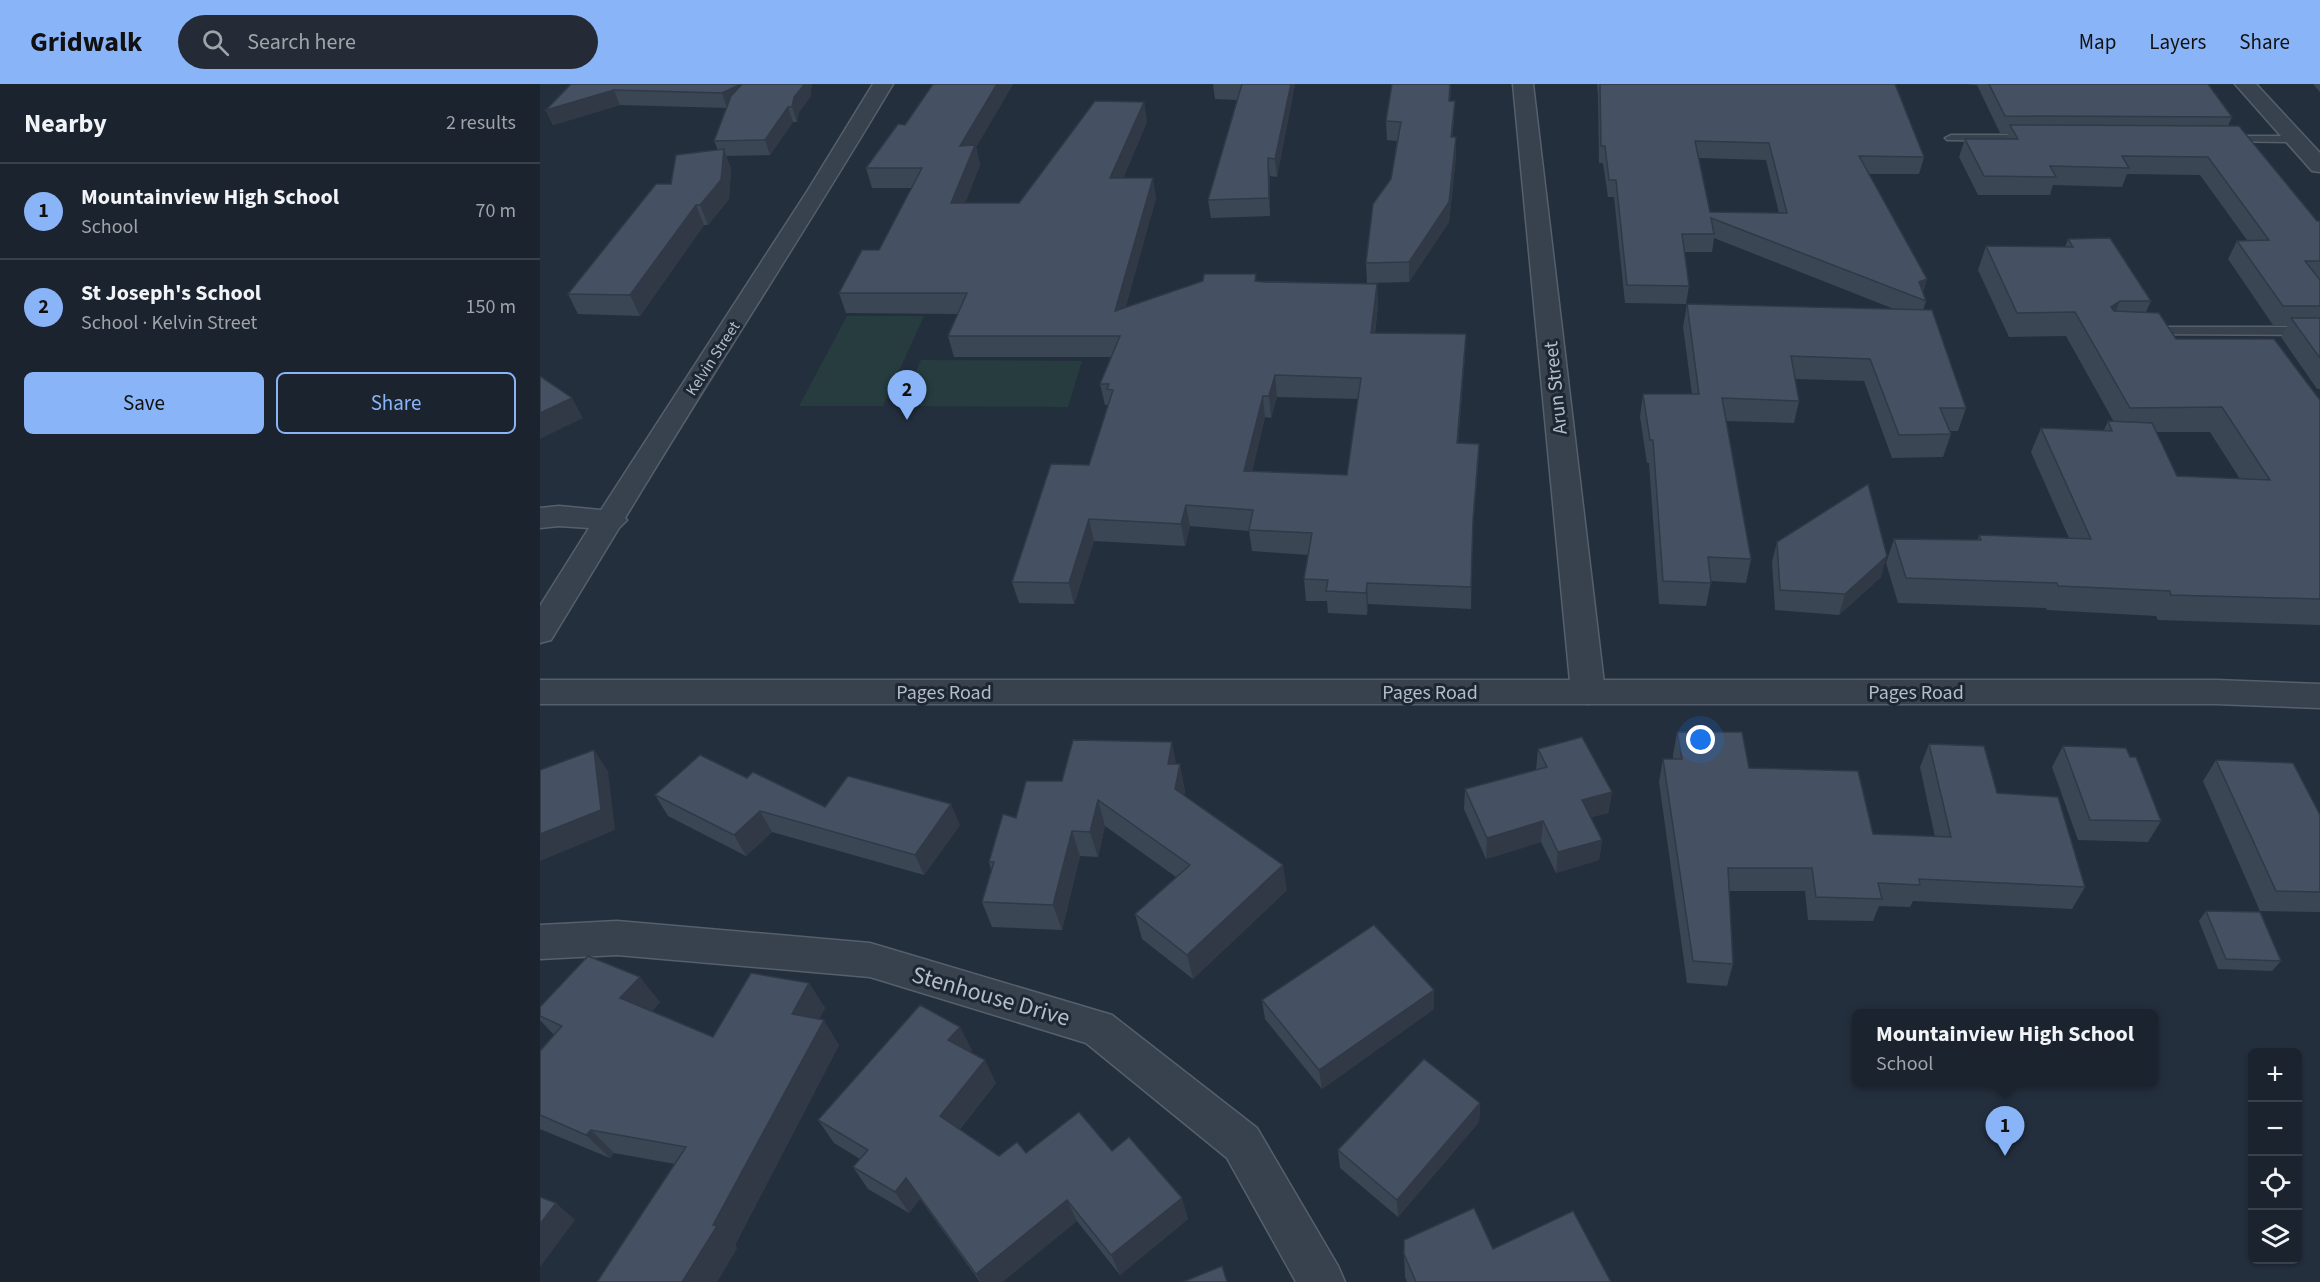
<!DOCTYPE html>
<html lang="en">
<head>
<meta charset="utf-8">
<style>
	body { margin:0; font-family:"Source Sans 3",sans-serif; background:#242b36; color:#f1f3f6 }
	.controls { position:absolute; right:18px; bottom:18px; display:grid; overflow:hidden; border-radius:9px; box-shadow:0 2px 4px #0004 }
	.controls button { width:54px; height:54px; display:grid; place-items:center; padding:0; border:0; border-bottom:2px solid #39404a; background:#1b232e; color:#f1f3f6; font:30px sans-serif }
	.you { position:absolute; left:1161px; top:656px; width:21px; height:21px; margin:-15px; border:4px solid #fff; border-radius:50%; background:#1a73e8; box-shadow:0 0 0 9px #1a73e833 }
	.badge { display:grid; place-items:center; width:39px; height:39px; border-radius:50%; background:#8ab4f8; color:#111; font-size:20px; font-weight:700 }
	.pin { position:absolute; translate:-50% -50px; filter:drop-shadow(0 2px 3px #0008) }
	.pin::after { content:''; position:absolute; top:32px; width:21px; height:18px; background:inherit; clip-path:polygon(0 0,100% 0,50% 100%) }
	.popup { position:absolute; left:1312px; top:925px; width:306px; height:78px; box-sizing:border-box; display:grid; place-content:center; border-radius:9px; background:#1b232e; filter:drop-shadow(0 2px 4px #0005); font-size:20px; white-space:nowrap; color:#a0a4aa }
	.popup b { font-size:22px; color:#f1f3f6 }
	.popup::after { content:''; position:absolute; left:50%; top:100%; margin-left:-12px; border:12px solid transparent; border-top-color:#1b232e }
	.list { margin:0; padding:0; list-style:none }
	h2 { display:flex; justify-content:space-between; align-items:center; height:78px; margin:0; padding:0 24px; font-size:26px }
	h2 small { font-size:20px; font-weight:400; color:#a0a4aa }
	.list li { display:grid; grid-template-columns:39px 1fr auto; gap:18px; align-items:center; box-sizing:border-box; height:96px; padding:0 24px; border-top:2px solid #39404a }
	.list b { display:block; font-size:22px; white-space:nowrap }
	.list p { margin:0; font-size:20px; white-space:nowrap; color:#a0a4aa }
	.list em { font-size:20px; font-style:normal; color:#a0a4aa }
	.actions { display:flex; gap:12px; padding:18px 24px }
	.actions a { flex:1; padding:14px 0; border:2px solid #8ab4f8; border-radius:9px; text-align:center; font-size:21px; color:#8ab4f8 }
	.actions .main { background:#8ab4f8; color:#111 }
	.icon { flex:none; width:33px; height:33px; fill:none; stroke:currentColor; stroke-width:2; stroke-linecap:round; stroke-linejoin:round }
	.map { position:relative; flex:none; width:1780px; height:1198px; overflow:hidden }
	header { display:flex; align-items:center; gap:36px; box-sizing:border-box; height:84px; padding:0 30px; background:#8ab4f8; color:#111 }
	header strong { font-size:28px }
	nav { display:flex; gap:33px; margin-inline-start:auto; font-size:21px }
	.search { width:420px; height:54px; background:#242b36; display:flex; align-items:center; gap:15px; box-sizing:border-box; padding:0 21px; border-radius:33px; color:#a0a4aa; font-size:22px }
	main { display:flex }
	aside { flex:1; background:#1b232e }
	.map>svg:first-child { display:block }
	.green { fill:#263c3f }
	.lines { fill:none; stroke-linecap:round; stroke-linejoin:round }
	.service-casing { stroke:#565f6c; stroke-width:3 }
	.minor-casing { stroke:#565f6c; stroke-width:3 }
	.tertiary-casing { stroke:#565f6c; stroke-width:3 }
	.service { fill:#38414e; fill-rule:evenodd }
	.minor { fill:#38414e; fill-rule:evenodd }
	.tertiary { fill:#38414e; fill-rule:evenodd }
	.wall { fill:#3b4654; fill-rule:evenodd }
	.shaded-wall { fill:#303945 }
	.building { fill:#455162; stroke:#303945; stroke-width:1.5; fill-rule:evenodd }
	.labels { text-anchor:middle; stroke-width:6; stroke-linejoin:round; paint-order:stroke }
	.far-street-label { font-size:16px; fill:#b4bcc9; stroke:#1d2633 }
	.street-label { font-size:20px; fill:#b4bcc9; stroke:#1d2633 }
	.near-street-label { font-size:24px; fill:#b4bcc9; stroke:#1d2633 }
</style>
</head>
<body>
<header>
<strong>Gridwalk</strong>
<div class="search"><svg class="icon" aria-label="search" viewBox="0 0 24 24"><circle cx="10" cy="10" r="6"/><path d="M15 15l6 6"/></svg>Search here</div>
<nav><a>Map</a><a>Layers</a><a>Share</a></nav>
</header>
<main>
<aside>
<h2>Nearby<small>2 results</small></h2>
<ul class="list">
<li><span class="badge">1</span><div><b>Mountainview High School</b><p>School</p></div><em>70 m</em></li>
<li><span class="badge">2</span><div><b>St Joseph's School</b><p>School · Kelvin Street</p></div><em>150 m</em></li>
</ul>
<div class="actions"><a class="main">Save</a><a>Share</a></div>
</aside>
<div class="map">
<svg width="1780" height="1198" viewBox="0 0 1780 1198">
	<rect width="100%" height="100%" fill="#242f3e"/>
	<g class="green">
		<polygon points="307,232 384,232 343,322 259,322"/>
		<polygon points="381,276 542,277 528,323 361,322"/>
	</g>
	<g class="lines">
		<g class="service-casing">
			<g id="service">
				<polygon points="1411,51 1490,51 1496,54 1490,57 1407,56 1405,54"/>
				<polygon points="1685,52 1755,52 1761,55 1755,58 1681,57 1679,55"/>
				<polygon points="1608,243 1780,243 1780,251 1603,250 1601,247"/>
			</g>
		</g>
		<g class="minor-casing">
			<g id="minor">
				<path d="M333 0H353C266 146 173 288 85 434L87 436 79 444 11 556 0 559V522L49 444 19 442 0 444V424L19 422 61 426 268 106Z"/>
				<polygon points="973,0 993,0 1065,608 1060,617 1048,620 1036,617 1031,608"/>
				<polygon points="1695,0 1716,0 1780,69 1780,88 1772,87"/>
				<polygon points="77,837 330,859 572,931 717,1044 798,1182 805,1198 756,1198 687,1074 546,959 330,893 77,871 0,875 0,841"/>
			</g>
		</g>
		<g class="tertiary-casing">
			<polygon id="tertiary" points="0,596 1676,596 1780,600 1780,624 1676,620 0,620"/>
		</g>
		<use href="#service" class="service"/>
		<use href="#minor" class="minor"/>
		<use href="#tertiary" class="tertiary"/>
	</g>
	<g class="wall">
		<polygon points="31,0 271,12 259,28 257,38 253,38 230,71 186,72 191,85 189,115 168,141 164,141 100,232 38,230 28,210 131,100 178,66 174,57 187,24 80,21 13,41 6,26"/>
		<path d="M393 0H473L436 63 440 81 425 119H479L604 18 607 38 583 94 616 114 585 223 717 197 837 200 838 221 835 249 925 271 918 359 939 360 938 381 932 455 931 525 828 520 827 531 788 529 787 517H766L764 495 768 471 712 467 709 447 650 442 645 462 554 457 534 520 479 519 472 498 549 381 568 321H565L560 300 571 273H414L408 252 418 230 306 229 299 209 339 166 372 104H332L326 84 365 41ZM737 313 818 315 807 391 712 387 725 333 731 334Z"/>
		<polygon points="673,0 755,0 737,93 730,92 730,132 671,134 668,116 697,16 675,15"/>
		<polygon points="852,0 911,0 910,17 914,36 912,53 916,72 909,138 869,198 827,199 826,179 851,95 857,57 847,56 846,37"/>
		<path d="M1057 0H1355L1384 73 1379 90H1328L1387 195 1383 208 1386 217 1383 226 1426 324 1418 347H1409L1411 350 1403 373 1352 374 1324 297 1255 295 1259 317 1254 339 1186 337 1211 475 1206 499 1171 497 1166 522 1119 520 1109 379H1107L1100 333 1103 310H1152L1143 243 1147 220 1354 225 1174 154 1172 168H1144L1149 202 1146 220 1085 219 1074 113H1068L1063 79H1059L1058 13ZM1159 74 1226 76 1239 129 1170 128Z"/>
		<polygon points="1424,0 1668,0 1692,33 1688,42 1777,137 1780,137 1780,305 1777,305 1741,253 1748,241 1733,241 1688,175 1697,157 1707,156 1660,91 1587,90 1582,103 1513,101 1510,111 1438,111 1419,73 1425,55 1466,55 1468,49 1460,49 1437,1"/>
		<polygon points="1773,0 1780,0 1780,8"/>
		<path d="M1528 155 1611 217 1606 228 1636 255 1780 316V541L1618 536 1616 532 1507 526 1506 524 1358 519 1346 479 1354 455 1438 456 1439 451 1529 454 1491 368 1501 344 1564 346 1568 337 1574 338 1526 252 1469 253 1438 186 1446 162 1525 163ZM1616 348H1670L1700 395 1637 392Z"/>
		<polygon points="1237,458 1341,493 1299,531 1235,526 1232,478"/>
		<polygon points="1137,648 1333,750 1395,753 1380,683 1389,660 1457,709 1545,803 1532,825 1373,817 1370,823 1339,822 1333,837 1268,836 1265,807 1189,807 1193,880 1187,902 1147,899 1119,698 1123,675 1133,675 1133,671"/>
		<polygon points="1523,662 1590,673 1621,737 1608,758 1538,756 1512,683"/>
		<polygon points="998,665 1072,708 1068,729 1051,733 1062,756 1059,776 1016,789 1001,758 946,775 924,725 925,705 996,686"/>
		<polygon points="1676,676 1780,731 1780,828 1720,827 1663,697"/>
		<polygon points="636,680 645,706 644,711 747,806 653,895 602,855 595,830 636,793 565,742 558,773 540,772 522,846 452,843 442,818 451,785 449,778 476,734 522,697"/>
		<polygon points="207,694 285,723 420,741 384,791 232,748 206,772 128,732 115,711"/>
		<polygon points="1666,827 1741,877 1732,887 1678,885 1659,837"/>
		<polygon points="269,899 285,924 279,935 299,961 195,1161 197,1164 177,1198 135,1080 74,1069 70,1074 0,1045 0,967 14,951 0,936 0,923 120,918 112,927 173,953"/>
		<polygon points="894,906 894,925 782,1005 725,935 722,916"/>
		<polygon points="432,966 430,968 456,999 420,1045 459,1072 486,1069 572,1067 648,1135 580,1191 537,1137 462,1198 440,1198 380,1115 369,1129 328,1105 313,1083 320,1075 294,1059 278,1036"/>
		<polygon points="940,1019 939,1038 858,1133 800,1084 798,1066"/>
		<polygon points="953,1165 1071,1198 867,1198 865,1193 864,1170"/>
	</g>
	<g class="shaded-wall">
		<polygon points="201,0 187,24 182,9"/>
		<polygon points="265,0 272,0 271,12 259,28 257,38 252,23 254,13"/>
		<polygon points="457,0 473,0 436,63 440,81 417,139 411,119 420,62"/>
		<polygon points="751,0 755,0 737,93 735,75"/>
		<polygon points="910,0 911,0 909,36 909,17"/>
		<polygon points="74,6 80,21 13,41 6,26"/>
		<polygon points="915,17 914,36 910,72 911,53"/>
		<polygon points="604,18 607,38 574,114 570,94"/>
		<polygon points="248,23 253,38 230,71 225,56"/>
		<polygon points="916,53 916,72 909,138 869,198 869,178"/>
		<polygon points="184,65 191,85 189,115 168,141 160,121"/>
		<polygon points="728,74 730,92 730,132 729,114"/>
		<polygon points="613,94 616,114 579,248 575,227"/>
		<polygon points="156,121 164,141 100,232 90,211"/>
		<polygon points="1387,195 1381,213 1379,198"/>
		<polygon points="837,200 838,221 832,270 831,249"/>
		<polygon points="1580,217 1570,241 1571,223"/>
		<polygon points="926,250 925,271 916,381 917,359"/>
		<polygon points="735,291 737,313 731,334 729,312"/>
		<polygon points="723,312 725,333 707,408 704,387"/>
		<polygon points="32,314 43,334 0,355 0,329"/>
		<polygon points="939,360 938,381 932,458 933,436"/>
		<polygon points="646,421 650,442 645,462 641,440"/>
		<polygon points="549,435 554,457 534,520 529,499"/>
		<polygon points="1347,472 1341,493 1299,531 1305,510"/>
		<polygon points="827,499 828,520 827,531 826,509"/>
		<polygon points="632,658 637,684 628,680"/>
		<polygon points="54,666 68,687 75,746 0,777 0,750"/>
		<polygon points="640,680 645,706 641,731 635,705"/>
		<polygon points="1072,708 1068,729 1039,737 1042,716"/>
		<polygon points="558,716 565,742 558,773 550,748"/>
		<polygon points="411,720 420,741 384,791 375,771"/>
		<polygon points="220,727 232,748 206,772 194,751"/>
		<polygon points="1003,737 1001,758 946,775 947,754"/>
		<polygon points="532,747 540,772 522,846 513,821"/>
		<polygon points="1062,756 1059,776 1016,789 1018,768"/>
		<polygon points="743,781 747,806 653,895 647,871"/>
		<polygon points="100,893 120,918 101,939 80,914"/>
		<polygon points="269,899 285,924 268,955 252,930"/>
		<polygon points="894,906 894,925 782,1005 779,986"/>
		<polygon points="284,936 299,961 195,1161 197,1164 177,1198 142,1198"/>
		<polygon points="420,943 432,966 420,979 408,956"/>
		<polygon points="445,976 456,999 412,1054 400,1032"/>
		<polygon points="940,1019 939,1038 858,1133 857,1116"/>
		<polygon points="51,1046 74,1069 70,1074 46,1051"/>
		<polygon points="366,1094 380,1115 369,1129 355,1108"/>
		<polygon points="642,1114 648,1135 580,1191 571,1171"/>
		<polygon points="527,1116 537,1137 462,1198 441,1198 436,1190"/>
		<polygon points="16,1119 35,1136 0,1183 0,1140"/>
	</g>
	<g class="building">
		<polygon points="31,0 201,0 182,9 74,6 6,26"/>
		<polygon points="202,0 265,0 254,13 252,23 248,23 225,56 174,57 191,12"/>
		<path d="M393 0H457L420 62 435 61 411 119H479L555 17 604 18 570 94H613L575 227 663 197 664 190H716L715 197 725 198 837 200 831 249 926 250 917 359 939 360 933 436 931 503 827 499 826 509 786 507 788 496 764 495 772 449 709 446 713 426 646 421 641 440 549 435 529 499 472 498 511 380 549 381 573 306 567 305 569 300H560L580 252H408L427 209H299L322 166H339L382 84H326L358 40 365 41ZM735 291 821 294 807 391 704 387 723 312H729Z"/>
		<polygon points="702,0 751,0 735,75 728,74 729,114 668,116"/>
		<polygon points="852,0 910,0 909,17 915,17 911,53 916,53 909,118 869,178 826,179 833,120 851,95 861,38 846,37"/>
		<path d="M1060 0H1355L1384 73 1319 72 1387 195 1379 198 1386 217 1171 134 1174 150H1142L1149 202 1087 201 1076 96H1069L1065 62H1061ZM1155 57 1229 59 1247 129 1170 128Z"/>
		<polygon points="1449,0 1668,0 1692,33 1465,32"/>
		<polygon points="1470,41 1699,42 1777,137 1780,137 1780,177 1765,177 1780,196 1780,222 1743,222 1697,157 1729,156 1668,73 1582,72 1589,84 1510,82 1516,93 1444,92 1425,55 1478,55"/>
		<polygon points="184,65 181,96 160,121 156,121 90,211 28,210 116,100 131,100 136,71"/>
		<polygon points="1570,154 1611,217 1580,217 1571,223 1574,227 1619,229 1636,255 1734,255 1780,316 1780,515 1631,511 1630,507 1518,502 1517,499 1366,494 1354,455 1441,456 1439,451 1551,455 1501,344 1572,347 1568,337 1612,339 1637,392 1730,396 1682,323 1590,324 1535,228 1477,229 1446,162 1533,163 1528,155"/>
		<polygon points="1147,220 1392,226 1426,324 1400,324 1411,350 1359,351 1330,275 1251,272 1259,317 1182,314 1211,475 1168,473 1171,499 1123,497 1113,356 1110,356 1103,310 1159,310"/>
		<polygon points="1751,234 1780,234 1780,274"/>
		<polygon points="0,292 32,314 0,329"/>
		<polygon points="1328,400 1347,472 1305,510 1240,506 1237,458"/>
		<polygon points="1137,648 1202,648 1209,684 1318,687 1333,750 1411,753 1389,660 1444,662 1457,709 1518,713 1545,803 1379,795 1380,801 1338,799 1342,815 1276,813 1272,784 1188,784 1193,880 1153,877 1123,675 1142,675"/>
		<polygon points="1042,653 1072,708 1042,716 1062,756 1018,768 1003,737 947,754 925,705 1007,683 998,665"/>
		<polygon points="533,656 632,658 628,680 640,680 635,705 743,781 647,871 595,830 650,781 558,716 550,748 532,747 513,821 442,818 454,778 449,778 463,730 476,734 486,697 522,697"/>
		<polygon points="1523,662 1586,664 1590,673 1596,673 1621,737 1550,736"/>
		<polygon points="54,666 61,726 0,750 0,686"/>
		<polygon points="160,671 207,694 213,688 285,723 308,692 411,720 375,771 220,727 194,751 115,711"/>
		<polygon points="1676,676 1753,679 1780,731 1780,808 1736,807"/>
		<polygon points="1666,827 1720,828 1741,877 1686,875"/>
		<polygon points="834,841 894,906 779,986 722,916"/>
		<polygon points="48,872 100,893 80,914 173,953 211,889 269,899 252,930 284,936 173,1141 177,1142 142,1198 57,1198 146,1063 51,1046 46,1051 0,1031 0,967 22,942 0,932 0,923"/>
		<polygon points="380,921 420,943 408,956 445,976 400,1032 459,1072 477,1058 486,1069 539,1028 572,1067 589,1053 642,1114 571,1171 527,1116 436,1190 366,1094 355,1108 313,1083 328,1066 278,1036"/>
		<polygon points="884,975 940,1019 857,1116 798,1066"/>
		<polygon points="0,1113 16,1119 0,1140"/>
		<polygon points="934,1124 953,1165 1033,1127 1071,1198 876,1198 864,1170 864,1156"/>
		<polygon points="682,1182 687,1198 643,1198"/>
	</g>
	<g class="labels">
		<g class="far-street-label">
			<text transform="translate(172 274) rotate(-57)" y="6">Kelvin Street</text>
		</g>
		<g class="street-label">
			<text transform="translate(1015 304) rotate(-96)" y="7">Arun Street</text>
			<text x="404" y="615">Pages Road</text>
			<text x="890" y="615">Pages Road</text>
			<text x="1376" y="615">Pages Road</text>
		</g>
		<g class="near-street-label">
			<text transform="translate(451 912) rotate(16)" y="8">Stenhouse Drive</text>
		</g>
	</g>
</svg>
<div class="controls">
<button>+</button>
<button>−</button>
<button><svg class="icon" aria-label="locate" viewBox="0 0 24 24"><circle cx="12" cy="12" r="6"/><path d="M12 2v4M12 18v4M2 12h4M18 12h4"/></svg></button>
<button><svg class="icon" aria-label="layers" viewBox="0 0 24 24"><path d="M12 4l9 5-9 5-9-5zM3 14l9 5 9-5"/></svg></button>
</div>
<div class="you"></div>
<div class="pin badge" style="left:1465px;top:1072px">1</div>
<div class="popup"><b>Mountainview High School</b>School</div>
<div class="pin badge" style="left:367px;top:336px">2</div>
</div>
</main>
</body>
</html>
